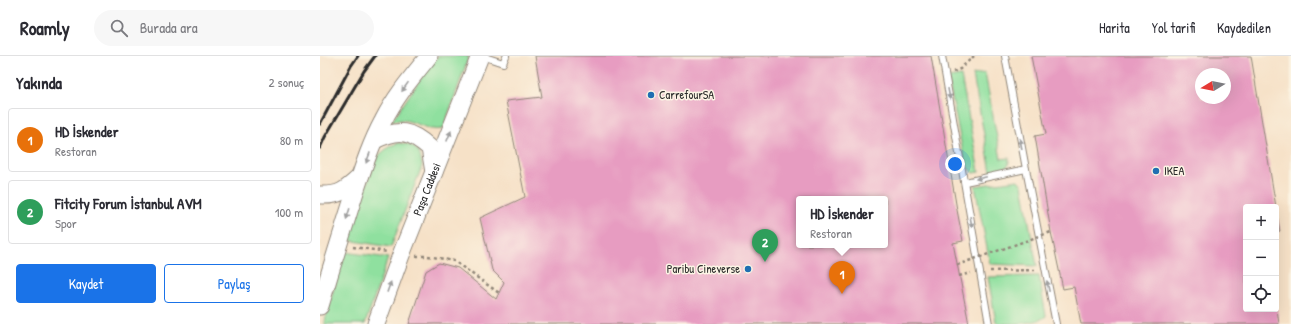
<!DOCTYPE html>
<html lang="tr">
<head>
<meta charset="utf-8">
<style>
	body { margin:0; font-family:"Patrick Hand",sans-serif; background:#f7f7f7; color:#2b2b33 }
	.controls { position:absolute; right:12px; bottom:12px; display:grid; overflow:hidden; border-radius:4px; box-shadow:0 4px 16px #0002 }
	.controls button { width:36px; height:36px; display:grid; place-items:center; padding:0; border:0; border-bottom:1px solid #e1e1e2; background:#fff; color:#2b2b33; font:20px sans-serif }
	.compass { position:absolute; left:875px; top:12px; width:36px; height:36px; border-radius:50%; background:#fff; box-shadow:0 4px 16px #0002; rotate:260deg }
	.you { position:absolute; left:635px; top:108px; width:14px; height:14px; margin:-10px; border:3px solid #fff; border-radius:50%; background:#1a73e8; box-shadow:0 0 0 6px #1a73e833 }
	.badge { display:grid; place-items:center; width:26px; height:26px; border-radius:50%; background:#1a73e8; color:#fff; font-size:13px; font-weight:700 }
	.pin { position:absolute; translate:-50% -33px; filter:drop-shadow(0 1px 2px #0008) }
	.pin::after { content:''; position:absolute; top:21px; width:14px; height:12px; background:inherit; clip-path:polygon(0 0,100% 0,50% 100%) }
	.popup { position:absolute; left:476px; top:140px; width:92px; height:52px; box-sizing:border-box; display:grid; place-content:center; border-radius:4px; background:#fff; filter:drop-shadow(0 1px 3px #0005); font-size:13px; white-space:nowrap; color:#7c7c81 }
	.popup b { font-size:15px; color:#2b2b33 }
	.popup::after { content:''; position:absolute; left:50%; top:100%; margin-left:-8px; border:8px solid transparent; border-top-color:#fff }
	.list { margin:0; padding:0; list-style:none }
	h2 { display:flex; justify-content:space-between; align-items:center; height:52px; margin:0; padding:0 16px; font-size:17px }
	h2 small { font-size:13px; font-weight:400; color:#7c7c81 }
	.list li { display:grid; grid-template-columns:26px 1fr auto; gap:12px; align-items:center; box-sizing:border-box; height:64px; margin:0 8px 8px; padding:0 8px; border:1px solid #e1e1e2; border-radius:4px }
	.list b { display:block; font-size:15px; white-space:nowrap }
	.list p { margin:0; font-size:13px; white-space:nowrap; color:#7c7c81 }
	.list em { font-size:13px; font-style:normal; color:#7c7c81 }
	.actions { display:flex; gap:8px; padding:12px 16px }
	.actions a { flex:1; padding:9px 0; border:1px solid #1a73e8; border-radius:4px; text-align:center; font-size:14px; color:#1a73e8 }
	.actions .main { background:#1a73e8; color:#fff }
	.icon { flex:none; width:22px; height:22px; fill:none; stroke:currentColor; stroke-width:2; stroke-linecap:round; stroke-linejoin:round }
	.map { position:relative; flex:none; width:971px; height:268px; overflow:hidden }
	header { display:flex; align-items:center; gap:24px; box-sizing:border-box; height:56px; padding:0 20px; background:#fff; border-bottom:1px solid #e1e1e2 }
	header strong { font-size:19px }
	nav { display:flex; gap:22px; margin-inline-start:auto; font-size:14px }
	.search { width:280px; height:36px; background:#f7f7f7; display:flex; align-items:center; gap:10px; box-sizing:border-box; padding:0 14px; border-radius:22px; color:#7c7c81; font-size:15px }
	main { display:flex }
	aside { flex:1; background:#fff }
	.map>svg:first-child { display:block }
	.green { fill:#8fe09f; stroke:#5d8665 }
	.building { fill:#e79cc1; fill-rule:evenodd }
	.lines { fill:none; stroke-linecap:round; stroke-linejoin:round }
	.service-casing { stroke:#908679; stroke-width:8 }
	.secondary-casing { stroke:#908679; stroke-width:19 }
	.path { stroke:#908679; stroke-width:2.5; stroke-dasharray:3 3; stroke-linecap:butt }
	.service { stroke:#fff; stroke-width:6 }
	.secondary { stroke:#fff; stroke-width:17 }
	.rail { stroke:#2b2b2b; stroke-width:3 }
	.path-bridge { stroke:#908679; stroke-width:2.5; stroke-dasharray:3 3; stroke-linecap:butt }
	.oneway { fill:#a0a0a0 }
	.poi-dot { fill:#1f6fb2; stroke:#fcf5e5; stroke-width:1.5 }
	.labels { text-anchor:middle; stroke-width:3; stroke-linejoin:round; paint-order:stroke }
	.poi-label { font-size:12px; fill:#2b2b2b; stroke:#fcf5e5; text-anchor:start }
	.street-label { font-size:12px; fill:#2b2b2b; stroke:#fcf5e5 }
</style>
</head>
<body>
<header>
<strong>Roamly</strong>
<div class="search"><svg class="icon" aria-label="search" viewBox="0 0 24 24"><circle cx="10" cy="10" r="6"/><path d="M15 15l6 6"/></svg>Burada ara</div>
<nav><a>Harita</a><a>Yol tarifi</a><a>Kaydedilen</a></nav>
</header>
<main>
<aside>
<h2>Yakında<small>2 sonuç</small></h2>
<ul class="list">
<li><span class="badge" style="background:#e8710a">1</span><div><b>HD İskender</b><p>Restoran</p></div><em>80 m</em></li>
<li><span class="badge" style="background:#2e9e5b">2</span><div><b>Fitcity Forum İstanbul AVM</b><p>Spor</p></div><em>100 m</em></li>
</ul>
<div class="actions"><a class="main">Kaydet</a><a>Paylaş</a></div>
</aside>
<div class="map">
<svg width="971" height="268" viewBox="0 0 971 268">
	<rect width="100%" height="100%" fill="#fcf5e5"/>
	<filter id="ink" filterUnits="userSpaceOnUse"><feTurbulence type="fractalNoise" baseFrequency=".025" numOctaves="2"/><feDisplacementMap in="SourceGraphic" scale="8" xChannelSelector="R" yChannelSelector="G"/><feConvolveMatrix kernelMatrix="1 2 1 2 8 2 1 2 1" color-interpolation-filters="sRGB"/></filter>
	<filter id="wash" filterUnits="userSpaceOnUse"><feTurbulence type="fractalNoise" baseFrequency=".012" numOctaves="4" result="noise"/><feDisplacementMap in="SourceGraphic" scale="16" xChannelSelector="R" yChannelSelector="G"/><feGaussianBlur stdDeviation="0.9" result="paint"/><feColorMatrix in="noise" values="0 0 0 0 0 0 0 0 0 0 0 0 0 0 0 0 0 1.4 0 .05"/><feComposite in="paint" operator="in"/></filter>
	<g filter="url(#wash)">
		<rect width="100%" height="100%" fill="#f6e1c7"/>
		<g class="green">
			<path d="M118 0H149L123 73C109 76 96 65 82 64 78 64 75 65 72 65L108 12Z"/>
			<path d="M665 17 681 103 689 102C690 114 681 114 671 116L653 19Z"/>
			<polygon points="641,20 659,116 654,117 646,111 628,22"/>
			<path d="M78 87C95 88 100 93 102 110L71 191 27 184 53 111 59 99 64 95 70 90Z"/>
			<polygon points="698,124 702,129 717,210 670,208 655,130"/>
			<polygon points="24,196 68,202 45,268 4,268"/>
			<path d="M719 220 726 260C718 268 690 268 678 268L676 266 668 221Z"/>
		</g>
		<g id="blocks">
			<g class="building">
				<path d="M215 0H611L637 154 643 185 633 187 649 268H89L106 215 119 207 138 212 176 243 179 237 184 226 172 214 160 162 205 141 186 45 222 41ZM479 143H565V189H479Z"/>
				<path d="M711 0H931L956 151H926V253H957L959 268H761L754 231 743 233 731 176 715 80 726 78ZM881 18H905V42H881Z"/>
				<polygon points="956,154 960,175 956,176"/>
			</g>
		</g>
	</g>
	<g filter="url(#ink)">
		<use href="#blocks" fill-opacity="0" stroke="#908679" stroke-width="1"/>
		<g class="lines">
			<g class="service-casing">
				<g id="service">
					<polyline points="162,0 183,7 186,0"/>
					<polyline points="622,0 669,268"/>
					<polyline points="685,0 706,113 736,268"/>
					<polyline points="645,126 706,113"/>
				</g>
			</g>
			<g class="secondary-casing">
				<g id="secondary">
					<path d="M55 84C79 72 90 74 110 92L114 116"/>
					<path d="M0 139C20 140 26 134 40 121"/>
					<path d="M0 250C11 212 23 174 35 136 43 112 51 87 63 65 75 41 92 21 109 0"/>
					<path id="s1" d="M56 268 81 199 160 0"/>
				</g>
			</g>
			<g class="path">
				<polyline points="633,16 640,13 654,0"/>
				<polyline points="33,191 68,196"/>
				<polyline points="96,200 108,200 134,205 179,237"/>
				<polyline points="670,215 717,214"/>
				<polyline points="639,220 651,217"/>
			</g>
			<use href="#service" class="service"/>
			<use href="#secondary" class="secondary"/>
			<g class="rail">
				<polyline points="0,68 31,10 38,0"/>
				<polyline points="0,92 5,81 44,15 55,0"/>
			</g>
			<polyline class="path-bridge" points="637,209 731,176"/>
		</g>
		<defs><path id="oneway-solid" d="M-6-.8H1V-3.2L6.5 0L1 3.2V.8H-6Z"/></defs>
		<g class="oneway">
			<use href="#oneway-solid" transform="translate(85 31) rotate(125)"/>
			<use href="#oneway-solid" transform="translate(629 38) rotate(80)"/>
			<use href="#oneway-solid" transform="translate(129 80) rotate(-68)"/>
			<use href="#oneway-solid" transform="translate(701 88) rotate(-100)"/>
			<use href="#oneway-solid" transform="translate(48 102) rotate(111)"/>
			<use href="#oneway-solid" transform="translate(661 122) rotate(168)"/>
			<use href="#oneway-solid" transform="translate(28 158) rotate(108)"/>
			<use href="#oneway-solid" transform="translate(651 166) rotate(81)"/>
			<use href="#oneway-solid" transform="translate(728 230) rotate(-102)"/>
			<use href="#oneway-solid" transform="translate(69 231) rotate(-70)"/>
		</g>
	</g>
	<g class="poi-dot">
		<circle cx="331" cy="39" r="4"/>
		<circle cx="836" cy="115" r="4"/>
		<circle cx="428" cy="213" r="4"/>
	</g>
	<g class="labels">
		<g class="poi-label">
			<text x="339" y="43">CarrefourSA</text>
			<text x="844" y="119">IKEA</text>
			<text x="420" y="217" text-anchor="end">Paribu Cineverse</text>
		</g>
		<g class="street-label">
			<text dy="4" stroke="none"><textPath href="#s1" startOffset="144">Paşa Caddesi</textPath></text>
		</g>
	</g>
</svg>
<div class="controls">
<button>+</button>
<button>−</button>
<button><svg class="icon" aria-label="locate" viewBox="0 0 24 24"><circle cx="12" cy="12" r="6"/><path d="M12 2v4M12 18v4M2 12h4M18 12h4"/></svg></button>
</div>
<svg class="compass" viewBox="-18 -18 36 36"><path d="M0-13l5 13h-10z" fill="#e53935"/><path d="M0 13l5-13h-10z" fill="#7c7c81"/></svg>
<div class="you"></div>
<div class="pin badge" style="left:522px;top:238px;background:#e8710a">1</div>
<div class="popup"><b>HD İskender</b>Restoran</div>
<div class="pin badge" style="left:445px;top:206px;background:#2e9e5b">2</div>
</div>
</main>
</body>
</html>
